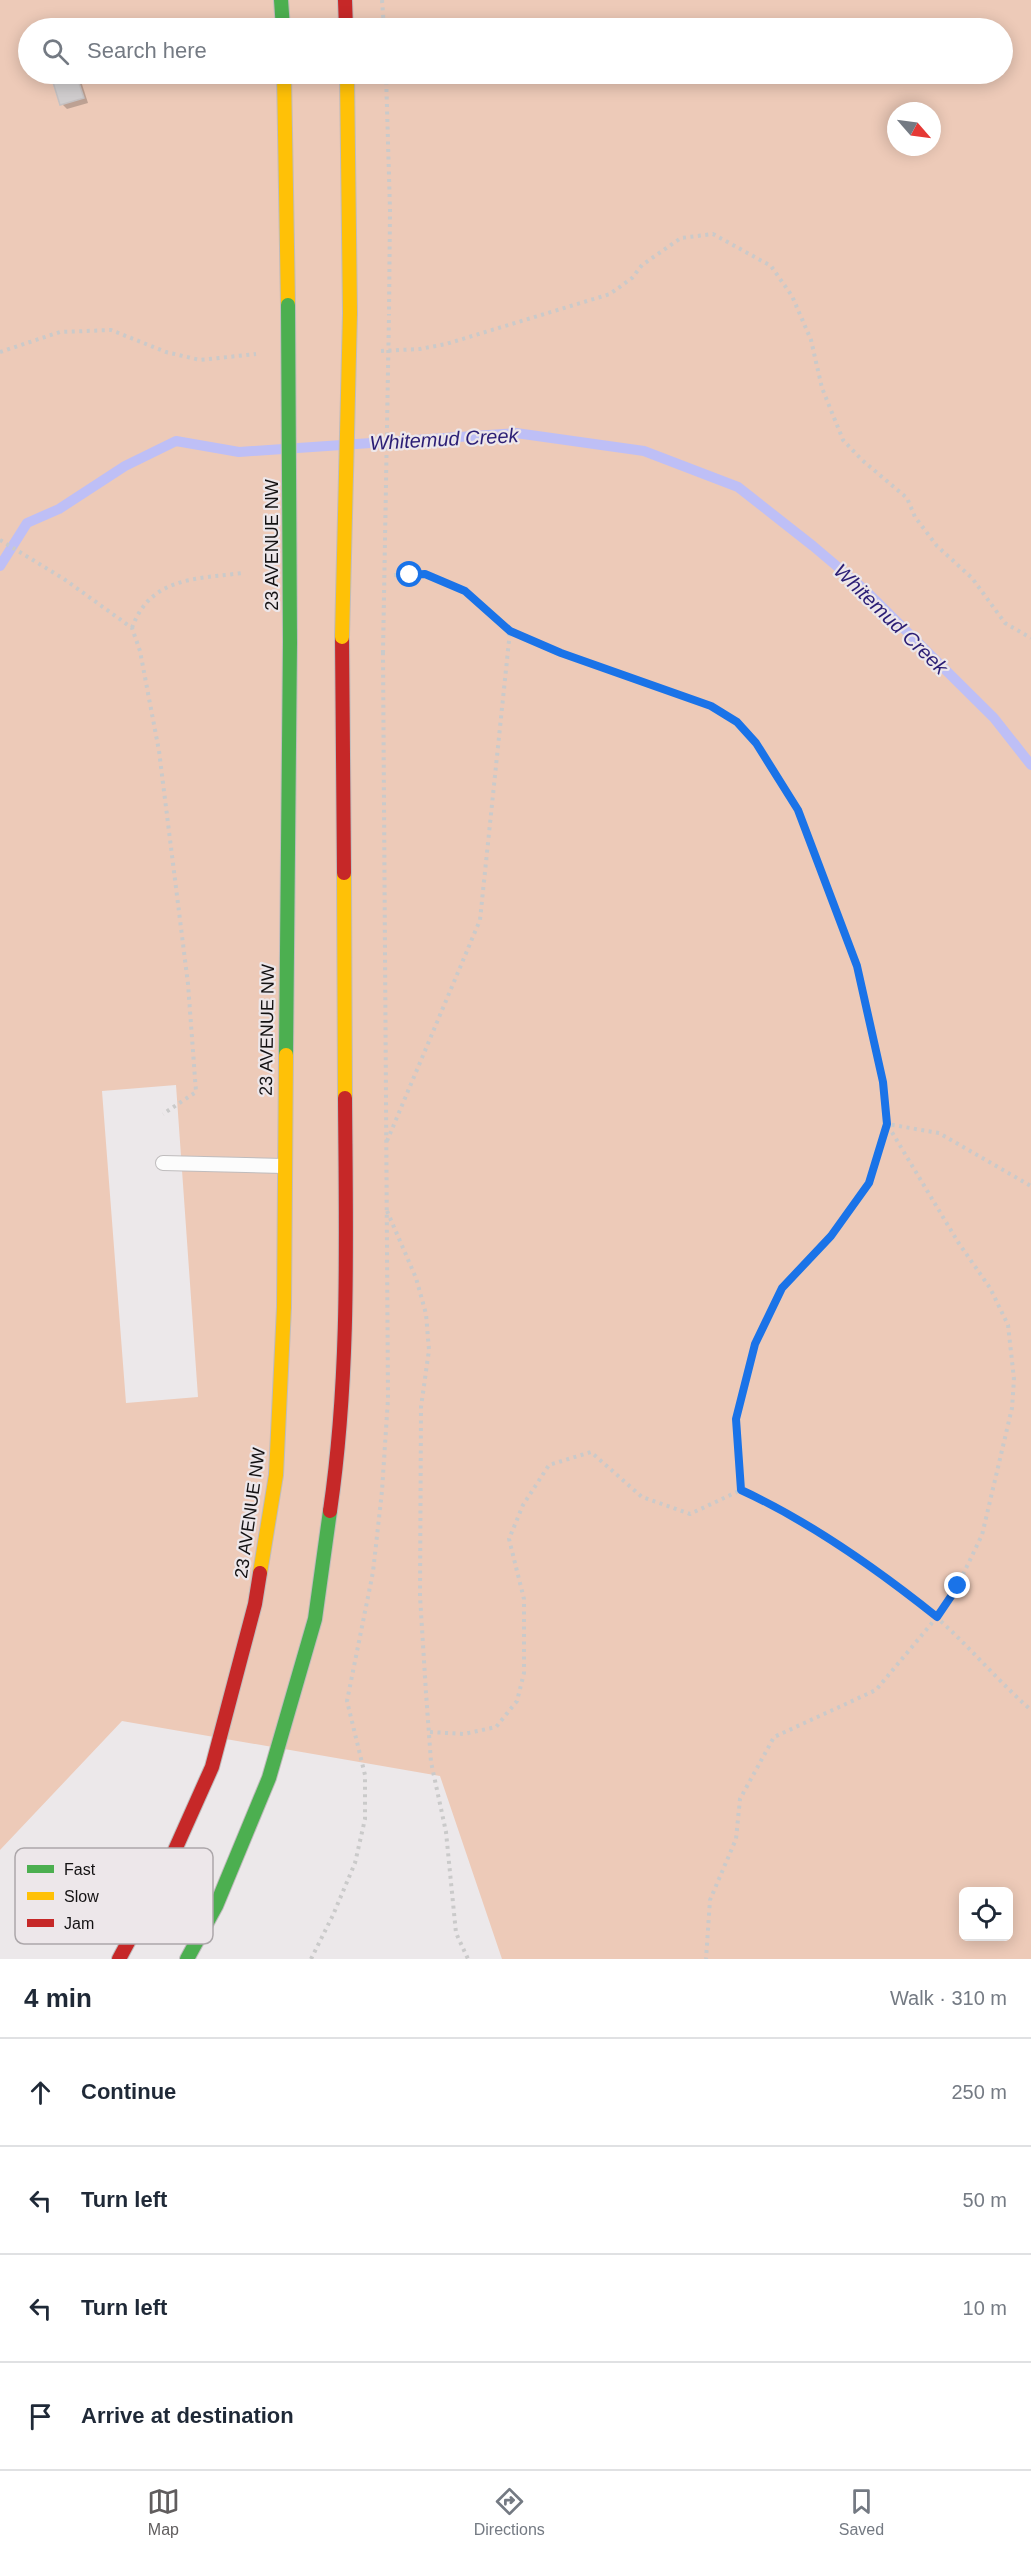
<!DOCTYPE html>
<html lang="en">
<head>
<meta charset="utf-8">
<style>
	body { margin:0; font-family:Arial,sans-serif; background:#f6f6f7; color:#1f2937 }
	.controls { position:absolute; right:18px; bottom:18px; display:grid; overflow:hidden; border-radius:9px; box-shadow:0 3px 15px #0003 }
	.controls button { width:54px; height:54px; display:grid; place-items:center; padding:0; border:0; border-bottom:2px solid #e0e1e3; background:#fff; color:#1f2937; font:30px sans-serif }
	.compass { position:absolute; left:887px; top:102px; width:54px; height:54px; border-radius:50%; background:#fff; box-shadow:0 3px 15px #0003; rotate:118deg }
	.stop { position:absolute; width:18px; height:18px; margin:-14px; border:4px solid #1a73e8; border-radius:50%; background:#fff }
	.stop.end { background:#1a73e8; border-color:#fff; box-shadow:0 2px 6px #0008 }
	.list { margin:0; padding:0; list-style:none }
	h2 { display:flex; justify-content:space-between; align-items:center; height:78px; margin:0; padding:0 24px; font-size:26px }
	h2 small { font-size:20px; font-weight:400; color:#747a83 }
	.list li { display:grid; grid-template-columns:39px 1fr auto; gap:18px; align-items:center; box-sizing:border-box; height:108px; padding:0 24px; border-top:2px solid #e0e1e3 }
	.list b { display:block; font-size:22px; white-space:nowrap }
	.list em { font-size:20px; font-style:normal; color:#747a83 }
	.icon { flex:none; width:33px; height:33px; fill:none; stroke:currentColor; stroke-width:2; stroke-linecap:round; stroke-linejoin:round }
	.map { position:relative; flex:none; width:1031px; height:1959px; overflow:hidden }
	.search { position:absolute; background:#fff; box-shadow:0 3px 15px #0003; left:18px; right:18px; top:18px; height:66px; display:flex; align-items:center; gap:15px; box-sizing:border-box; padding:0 21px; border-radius:33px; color:#747a83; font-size:22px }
	.sheet { height:510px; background:#fff }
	nav { display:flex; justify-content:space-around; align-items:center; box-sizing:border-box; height:84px; border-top:2px solid #e0e1e3; background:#fff; font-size:16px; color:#747a83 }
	nav a { display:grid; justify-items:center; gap:3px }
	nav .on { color:#605d5e }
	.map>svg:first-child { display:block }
	.green { fill:#edcab8; fill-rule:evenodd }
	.shadow { fill:#0003 }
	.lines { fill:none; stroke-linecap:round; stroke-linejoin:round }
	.stream { stroke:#bebff6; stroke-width:10 }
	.building { fill:#d1cecf; stroke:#c6c2c3; stroke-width:1.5 }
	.lane-casing { stroke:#bfbcbd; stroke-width:16 }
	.fast-casing { stroke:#bfbcbd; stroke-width:16 }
	.slow-casing { stroke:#bfbcbd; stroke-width:16 }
	.jam-casing { stroke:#bfbcbd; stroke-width:16 }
	.path { stroke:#cacaca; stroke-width:4; stroke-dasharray:3 4.5; stroke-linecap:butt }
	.lane { stroke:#fcfcfc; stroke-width:14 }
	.fast { stroke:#4caf50; stroke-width:14 }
	.slow { stroke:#ffc107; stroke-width:14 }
	.jam { stroke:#c62828; stroke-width:14 }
	.fast-bridge-casing { stroke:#bfbcbd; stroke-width:16; stroke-linecap:butt }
	.slow-bridge-casing { stroke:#bfbcbd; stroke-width:16; stroke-linecap:butt }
	.path-bridge { stroke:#cacaca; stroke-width:4; stroke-dasharray:3 4.5; stroke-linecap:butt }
	.fast-bridge { stroke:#4caf50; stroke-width:14 }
	.slow-bridge { stroke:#ffc107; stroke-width:14 }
	.route { stroke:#1a73e8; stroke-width:8 }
	.labels { text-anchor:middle; stroke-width:4.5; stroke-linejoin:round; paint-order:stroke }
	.street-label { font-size:18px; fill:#141213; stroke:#ede7ea }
	.water-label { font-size:20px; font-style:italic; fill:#2b1e75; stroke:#ede7ea }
	.key { fill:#ede7ea; stroke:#aca7aa; stroke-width:1.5 }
	.key-label { font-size:16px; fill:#141213 }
</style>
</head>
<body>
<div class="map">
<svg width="1031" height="1959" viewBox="0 0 1031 1959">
	<rect width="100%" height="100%" fill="#ece8ea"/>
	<path class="green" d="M0 0H1031V1959H502L440 1776 122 1721 0 1850ZM28 28H1002V74H28ZM896 111H932V147H896ZM176 1085 198 1397 126 1403 102 1091ZM964 1892H1008V1936H964Z"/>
	<polygon class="shadow" points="75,74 80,78 88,103 67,109 62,104 54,80"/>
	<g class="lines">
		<polyline class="stream" points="0,566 27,523 59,509 125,466 176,441 239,452 516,433 644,451 738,487 813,546 865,590 994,718 1031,765"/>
	</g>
	<polygon class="building" points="68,74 76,74 84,98 60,105 52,79"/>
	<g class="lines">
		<g class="lane-casing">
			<polyline id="lane" points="163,1163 283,1166"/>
		</g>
		<g class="fast-casing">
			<g id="fast">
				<polyline points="281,0 283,28"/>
				<polyline points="286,1055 290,642"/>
				<polyline points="187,1959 216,1906 269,1778 315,1619 330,1511"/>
			</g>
		</g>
		<g class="slow-casing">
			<g id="slow">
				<polyline points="284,74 288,305"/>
				<polyline points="347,74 350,313"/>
				<polyline points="344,873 345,1098"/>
				<polyline points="260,1573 276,1475 284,1307 286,1055"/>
			</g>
		</g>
		<g class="jam-casing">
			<g id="jam">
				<polyline points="345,0 346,28"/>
				<polyline points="342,637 344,873"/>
				<path d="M330 1511C350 1374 346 1236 345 1098"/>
				<polyline points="119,1959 162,1879 212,1767 255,1604 260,1573"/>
			</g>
		</g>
		<g class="path">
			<polyline points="382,0 384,28"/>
			<polyline points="386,74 390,210 389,314"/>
			<polyline points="381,351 420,349 446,344 610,294 632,278 642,265 681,238 713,234 771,266 792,296 811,340 822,388 843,440 862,460 907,498 915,517 937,546 972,578 1005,623 1031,638"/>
			<polyline points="0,352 60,332 111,330 166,352 200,360 256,354"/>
			<polyline points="0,540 64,579 132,628 140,651 159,751 188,984 196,1092 163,1114"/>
			<polyline points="394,575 425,574 465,591 510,631 561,653 712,706 737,722 756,743 798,810 857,966 883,1082 887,1124 958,1242 990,1288 1008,1325 1014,1379 1012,1408 982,1535 958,1585 937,1617 876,1690 774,1737 740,1799 736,1839 710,1900 706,1959"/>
			<path d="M132 628C150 577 196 579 242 573"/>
			<polyline points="387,1141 480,920 510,631"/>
			<polyline points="387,1211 416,1278 426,1314 429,1350 421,1407 420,1596 426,1693 431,1762 446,1832 456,1933 468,1959"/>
			<path d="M741 1490C808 1522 881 1567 936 1617 969 1646 998 1681 1031 1710"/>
			<polyline points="430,1732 464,1734 496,1727 517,1701 524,1673 524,1599 509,1539 523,1505 549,1465 591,1452 642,1497 690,1514 741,1490 736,1419 755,1344 782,1288 831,1236 869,1183 887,1124 939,1133 1031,1186"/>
			<polyline points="311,1959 333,1915 355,1863 365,1819 365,1775 347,1701 373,1572 382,1491 388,1399 383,653"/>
		</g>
		<use href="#lane" class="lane"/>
		<use href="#fast" class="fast"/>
		<use href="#slow" class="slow"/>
		<use href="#jam" class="jam"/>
		<g class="fast-bridge-casing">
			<polyline id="fast-bridge" points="288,305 290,642"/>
		</g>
		<g class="slow-bridge-casing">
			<polyline id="slow-bridge" points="342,637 350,313"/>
		</g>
		<polyline class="path-bridge" points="383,653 389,314"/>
		<use href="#fast-bridge" class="fast-bridge"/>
		<use href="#slow-bridge" class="slow-bridge"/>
	</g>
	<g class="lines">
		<path class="route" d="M410 575 425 574 465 591 510 631 561 653 711 706 737 722 756 743 798 810 857 966 883 1082 887 1124 869 1183 831 1236 782 1288 755 1344 736 1419 741 1490C811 1522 877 1569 937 1617L958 1586"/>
	</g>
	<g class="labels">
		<g class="street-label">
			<text transform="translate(272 545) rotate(-90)" y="6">23 AVENUE NW</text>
			<text transform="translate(267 1030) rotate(-89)" y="6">23 AVENUE NW</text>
			<text transform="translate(250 1513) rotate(-82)" y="6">23 AVENUE NW</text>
		</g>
		<g class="water-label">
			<text transform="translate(444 439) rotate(-3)" y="7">Whitemud Creek</text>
			<text transform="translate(891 619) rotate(44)" y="7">Whitemud Creek</text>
		</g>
	</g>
	<rect x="15" y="1848" width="198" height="96" rx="9" class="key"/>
	<rect x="27" y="1865" width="27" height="8" fill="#4caf50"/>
	<rect x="27" y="1892" width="27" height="8" fill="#ffc107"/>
	<rect x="27" y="1919" width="27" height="8" fill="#c62828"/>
	<g class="key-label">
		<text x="64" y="1875">Fast</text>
		<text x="64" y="1902">Slow</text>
		<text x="64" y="1929">Jam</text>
	</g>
</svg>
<div class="controls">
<button><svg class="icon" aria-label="locate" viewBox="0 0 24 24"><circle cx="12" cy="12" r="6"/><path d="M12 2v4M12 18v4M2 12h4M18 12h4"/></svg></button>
</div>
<svg class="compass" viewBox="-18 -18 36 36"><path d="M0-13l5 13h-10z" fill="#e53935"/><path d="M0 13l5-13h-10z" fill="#747a83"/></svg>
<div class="stop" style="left:410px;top:575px"></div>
<div class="stop end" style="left:958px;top:1586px"></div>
<div class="search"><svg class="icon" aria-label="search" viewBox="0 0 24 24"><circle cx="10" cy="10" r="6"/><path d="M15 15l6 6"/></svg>Search here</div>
</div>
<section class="sheet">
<h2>4 min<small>Walk · 310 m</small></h2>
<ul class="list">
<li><svg class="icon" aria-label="ahead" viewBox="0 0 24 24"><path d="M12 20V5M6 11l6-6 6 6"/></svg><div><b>Continue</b></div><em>250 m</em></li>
<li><svg class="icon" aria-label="left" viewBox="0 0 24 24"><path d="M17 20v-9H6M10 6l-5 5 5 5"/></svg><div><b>Turn left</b></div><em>50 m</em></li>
<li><svg class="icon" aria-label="left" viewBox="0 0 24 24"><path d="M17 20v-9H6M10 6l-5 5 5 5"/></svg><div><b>Turn left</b></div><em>10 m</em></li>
<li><svg class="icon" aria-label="arrive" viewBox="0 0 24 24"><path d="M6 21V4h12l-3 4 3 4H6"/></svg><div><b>Arrive at destination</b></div></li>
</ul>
</section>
<nav>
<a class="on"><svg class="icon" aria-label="map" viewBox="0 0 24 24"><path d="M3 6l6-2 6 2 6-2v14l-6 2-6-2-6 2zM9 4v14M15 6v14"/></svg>Map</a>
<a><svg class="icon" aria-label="directions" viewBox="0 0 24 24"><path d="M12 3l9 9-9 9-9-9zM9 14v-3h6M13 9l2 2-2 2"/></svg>Directions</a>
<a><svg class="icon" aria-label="saved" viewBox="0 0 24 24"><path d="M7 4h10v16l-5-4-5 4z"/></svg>Saved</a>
</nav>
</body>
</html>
